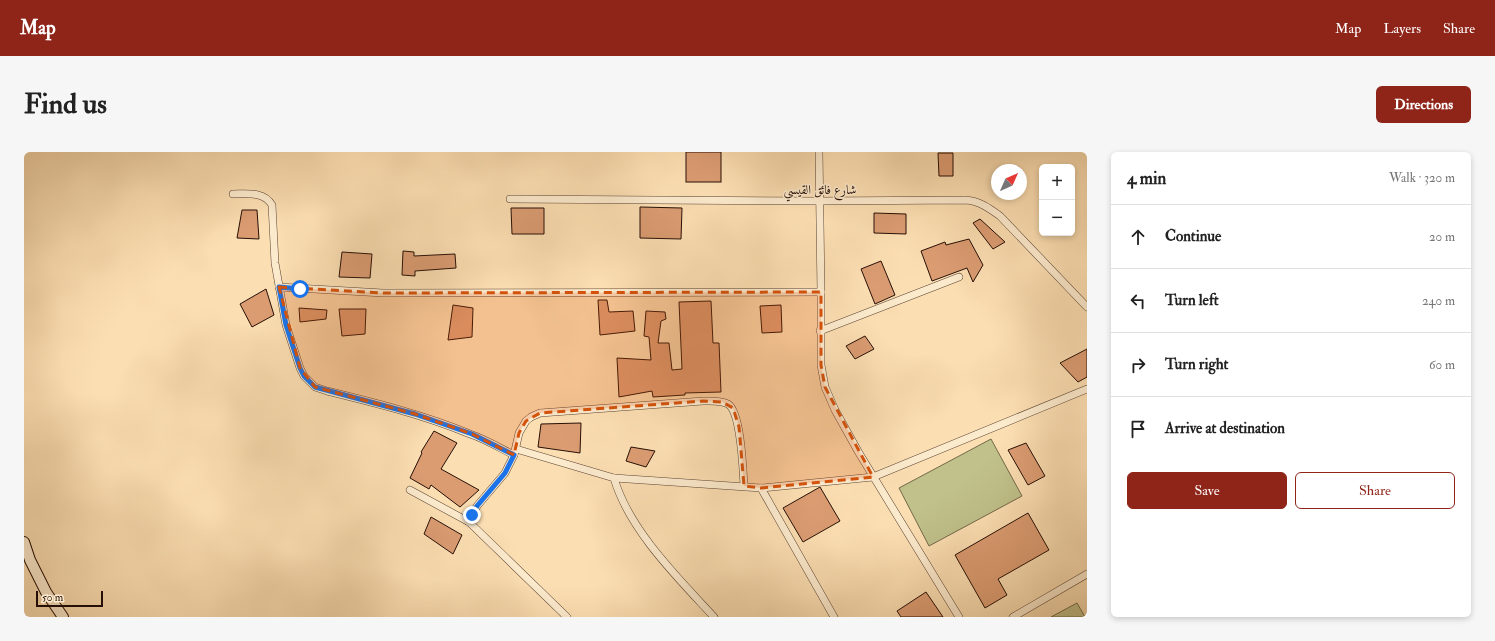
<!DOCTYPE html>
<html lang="en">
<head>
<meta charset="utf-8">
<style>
	body { margin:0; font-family:"IM FELL Double Pica",Amiri,serif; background:#f6f6f6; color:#222 }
	.controls { position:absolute; right:12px; top:12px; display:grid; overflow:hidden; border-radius:6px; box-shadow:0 2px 6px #0003 }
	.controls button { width:36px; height:36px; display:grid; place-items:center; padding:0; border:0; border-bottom:1px solid #e0e0e0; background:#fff; color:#222; font:20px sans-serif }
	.compass { position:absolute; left:967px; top:12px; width:36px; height:36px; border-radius:50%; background:#fff; box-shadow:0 2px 6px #0003; rotate:45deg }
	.scale { position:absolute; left:12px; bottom:10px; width:67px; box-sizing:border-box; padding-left:4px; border:2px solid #260f06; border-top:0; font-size:11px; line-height:14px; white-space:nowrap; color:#260f06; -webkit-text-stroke:3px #fceacd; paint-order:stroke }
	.stop { position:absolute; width:12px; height:12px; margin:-9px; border:3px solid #1a73e8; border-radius:50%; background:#fff }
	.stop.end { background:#1a73e8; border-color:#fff; box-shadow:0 1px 4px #0008 }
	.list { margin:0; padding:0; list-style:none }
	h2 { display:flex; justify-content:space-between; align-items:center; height:52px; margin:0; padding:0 16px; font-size:17px }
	h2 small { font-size:13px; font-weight:400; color:#767676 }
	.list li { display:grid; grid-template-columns:26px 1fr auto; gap:12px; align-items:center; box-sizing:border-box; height:64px; padding:0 16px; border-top:1px solid #e0e0e0 }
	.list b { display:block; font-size:15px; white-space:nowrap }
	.list em { font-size:13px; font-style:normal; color:#767676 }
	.actions { display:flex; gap:8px; padding:12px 16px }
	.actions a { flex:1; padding:9px 0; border:1px solid #8f2418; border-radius:6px; text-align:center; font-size:14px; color:#8f2418 }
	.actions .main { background:#8f2418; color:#fff }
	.icon { flex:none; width:22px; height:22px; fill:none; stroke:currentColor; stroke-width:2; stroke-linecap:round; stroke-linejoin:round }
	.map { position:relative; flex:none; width:1063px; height:465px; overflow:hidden; border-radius:6px }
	header { display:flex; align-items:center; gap:24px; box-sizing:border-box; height:56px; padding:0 20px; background:#8f2418; color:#fff }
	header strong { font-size:19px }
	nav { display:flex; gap:22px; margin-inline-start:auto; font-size:14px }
	.intro { display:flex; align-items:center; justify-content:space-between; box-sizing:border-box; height:96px; padding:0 24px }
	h1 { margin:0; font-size:28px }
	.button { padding:10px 18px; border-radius:6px; background:#8f2418; color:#fff; font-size:14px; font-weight:700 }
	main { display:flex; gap:24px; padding:0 24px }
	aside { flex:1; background:#fff; border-radius:6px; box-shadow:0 2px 6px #0003 }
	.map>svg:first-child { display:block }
	.green { fill:#c0c18b; stroke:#736848 }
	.building { fill:#db9c72; stroke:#260f06 }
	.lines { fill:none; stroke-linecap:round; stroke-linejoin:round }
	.street-casing { stroke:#5b4331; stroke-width:8 }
	.secondary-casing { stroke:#260f06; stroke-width:12 }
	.street { stroke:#fceacd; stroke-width:7 }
	.secondary { stroke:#fceacd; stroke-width:10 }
	.route { stroke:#1a73e8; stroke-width:5 }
	.marked { fill:#d5520b; fill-opacity:0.2; stroke:#d5520b; stroke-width:3; stroke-dasharray:8 5; stroke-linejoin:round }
	.labels { text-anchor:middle; stroke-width:3; stroke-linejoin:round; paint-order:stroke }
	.street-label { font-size:13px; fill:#260f06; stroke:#fceacd }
</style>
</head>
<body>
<header>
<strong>Map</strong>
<nav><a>Map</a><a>Layers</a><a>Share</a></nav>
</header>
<div class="intro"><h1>Find us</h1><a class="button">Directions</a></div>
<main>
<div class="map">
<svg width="1063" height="465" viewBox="0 0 1063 465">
	<rect width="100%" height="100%" fill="#fbdeb2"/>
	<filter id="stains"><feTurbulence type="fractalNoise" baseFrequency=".005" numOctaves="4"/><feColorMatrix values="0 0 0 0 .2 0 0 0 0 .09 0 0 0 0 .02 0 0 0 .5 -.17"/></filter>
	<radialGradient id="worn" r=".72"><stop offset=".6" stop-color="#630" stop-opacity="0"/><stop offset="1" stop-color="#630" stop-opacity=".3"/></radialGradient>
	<g class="green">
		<polygon points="967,287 998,344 905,394 875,336"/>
		<polygon points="1053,451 1061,465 1027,465"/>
	</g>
	<g class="building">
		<rect x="662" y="0" width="35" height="30"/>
		<polygon points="914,1 929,1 929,24 915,24"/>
		<polygon points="616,55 658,56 657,87 616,86"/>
		<polygon points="487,56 520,56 520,82 488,82"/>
		<polygon points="218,58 233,58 235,87 213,86"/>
		<polygon points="850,61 882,62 882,82 850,81"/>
		<polygon points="956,67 981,90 969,97 949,71"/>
		<polygon points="945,87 959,113 949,130 943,116 908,129 897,99 921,90 922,93"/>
		<polygon points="379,99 390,100 390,104 431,102 432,116 391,119 391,124 378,123"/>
		<polygon points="318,100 348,102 346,126 315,125"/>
		<polygon points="857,109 871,143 851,152 837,117"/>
		<polygon points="242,137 250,163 228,175 216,152"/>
		<polygon points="574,148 583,148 585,160 609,159 611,179 576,183"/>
		<polygon points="687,149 689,191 695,191 697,240 661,241 661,243 629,245 628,239 595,245 593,206 627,208 625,185 620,184 622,159 641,160 642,167 637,169 634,191 645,191 648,218 658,217 655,150"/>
		<polygon points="429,153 449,156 448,185 424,188"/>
		<polygon points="757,153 758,180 738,181 736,154"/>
		<polygon points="275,156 303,158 302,167 276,170"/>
		<polygon points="315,157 342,157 341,182 318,184"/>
		<polygon points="841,184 850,197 831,207 822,194"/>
		<polygon points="1063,197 1063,225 1054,230 1036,211"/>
		<polygon points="557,271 556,301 514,295 517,272"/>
		<polygon points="410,279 433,291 417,317 455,338 436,355 407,333 405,337 386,326 398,301 397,300"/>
		<polygon points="1002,291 1021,324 1004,333 984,298"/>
		<polygon points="607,295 631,299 622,315 602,309"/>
		<polygon points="796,335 816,369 779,390 759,356"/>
		<polygon points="1004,361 1025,398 974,427 983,443 961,456 931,403"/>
		<polygon points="407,365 438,383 429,402 400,382"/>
		<polygon points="902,440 919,465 877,465 873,459"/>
	</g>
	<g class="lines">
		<g class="street-casing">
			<g id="street">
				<polyline points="795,0 797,140 797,213 801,235 811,258 835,301 935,465"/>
				<path d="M209 42C223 42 240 39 248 53L251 111 262 173 276 216 280 224 291 235 303 239C352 251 400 263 446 282 461 287 476 296 490 303"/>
				<path d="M486 47 795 49 942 48C955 49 965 56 976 64L1063 155"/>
				<polyline points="255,135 359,141 797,140"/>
				<polyline points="796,179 935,125"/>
				<polyline points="492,297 590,326 737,336 849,325 1063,237"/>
				<path d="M590 326C605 378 654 426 690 465"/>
				<polyline points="737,336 810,465"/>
				<polyline points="386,338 445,370 543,465"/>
				<path d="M445 370 453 354 481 321 490 303 495 281 502 269 507 265 516 261 679 249C688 249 697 248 704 252 717 260 719 318 720 334"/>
				<polyline points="989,465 1063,422"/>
			</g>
		</g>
		<g class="secondary-casing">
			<polyline id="secondary" points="0,390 6,408 22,440 39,465"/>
		</g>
		<use href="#street" class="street"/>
		<use href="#secondary" class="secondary"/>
	</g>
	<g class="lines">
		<polyline class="route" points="276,137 255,135 262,173 276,216 280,224 291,235 391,262 448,282 490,303 481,321 453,354 448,363"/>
	</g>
	<path class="marked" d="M255 135 359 141 797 140V213L801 235 849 325 737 336 720 334 715 275 709 256 698 250 679 249 516 261 502 269 495 281 490 303 448 282 391 262 291 235 276 216Z"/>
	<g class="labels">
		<g class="street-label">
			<text x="796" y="42">شارع فائق القيسي</text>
		</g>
	</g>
	<rect width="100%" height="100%" filter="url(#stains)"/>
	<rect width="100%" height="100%" fill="url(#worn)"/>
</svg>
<div class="controls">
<button>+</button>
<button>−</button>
</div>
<svg class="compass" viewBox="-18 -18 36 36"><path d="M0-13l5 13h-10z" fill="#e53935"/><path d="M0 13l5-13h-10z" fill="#767676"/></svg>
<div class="scale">50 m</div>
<div class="stop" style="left:276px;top:137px"></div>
<div class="stop end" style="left:448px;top:363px"></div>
</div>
<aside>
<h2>4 min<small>Walk · 320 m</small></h2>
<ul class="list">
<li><svg class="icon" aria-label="ahead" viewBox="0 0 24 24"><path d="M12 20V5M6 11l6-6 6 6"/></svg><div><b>Continue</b></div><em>20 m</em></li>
<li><svg class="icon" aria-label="left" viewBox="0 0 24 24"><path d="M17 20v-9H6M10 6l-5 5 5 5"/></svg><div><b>Turn left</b></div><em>240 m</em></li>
<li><svg class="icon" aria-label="right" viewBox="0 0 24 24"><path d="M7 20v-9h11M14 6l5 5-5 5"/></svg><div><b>Turn right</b></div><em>60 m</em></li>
<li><svg class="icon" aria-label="arrive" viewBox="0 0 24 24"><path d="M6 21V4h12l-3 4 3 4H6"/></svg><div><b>Arrive at destination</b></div></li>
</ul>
<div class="actions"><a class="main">Save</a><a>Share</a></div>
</aside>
</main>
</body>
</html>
